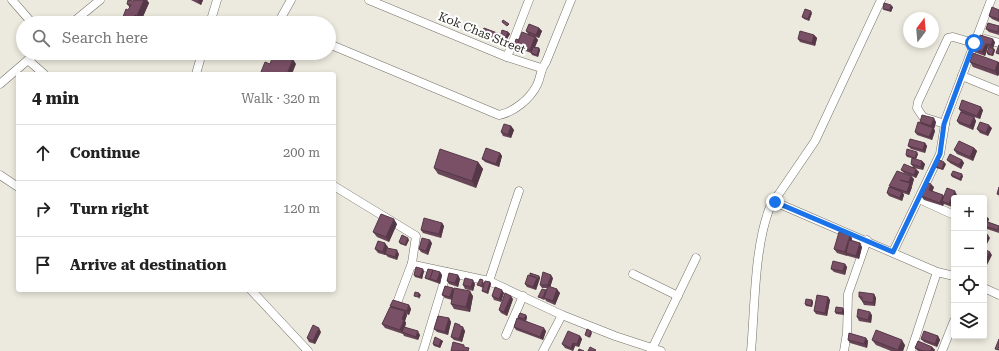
<!DOCTYPE html>
<html lang="en">
<head>
<meta charset="utf-8">
<style>
	body { margin:0; font-family:"Roboto Serif",serif; background:#f2f2f2; color:#222 }
	.controls { position:absolute; right:12px; bottom:12px; display:grid; overflow:hidden; border-radius:4px; box-shadow:0 2px 6px #0003 }
	.controls button { width:36px; height:36px; display:grid; place-items:center; padding:0; border:0; border-bottom:1px solid #e0e0e0; background:#fff; color:#222; font:20px sans-serif }
	.compass { position:absolute; left:903px; top:12px; width:36px; height:36px; border-radius:50%; background:#fff; box-shadow:0 2px 6px #0003; rotate:16deg }
	.stop { position:absolute; width:12px; height:12px; margin:-9px; border:3px solid #1a73e8; border-radius:50%; background:#fff }
	.stop.end { background:#1a73e8; border-color:#fff; box-shadow:0 1px 4px #0008 }
	.list { margin:0; padding:0; list-style:none }
	h2 { display:flex; justify-content:space-between; align-items:center; height:52px; margin:0; padding:0 16px; font-size:17px }
	h2 small { font-size:13px; font-weight:400; color:#767676 }
	.list li { display:grid; grid-template-columns:26px 1fr auto; gap:12px; align-items:center; box-sizing:border-box; height:56px; padding:0 16px; border-top:1px solid #e0e0e0 }
	.list b { display:block; font-size:15px; white-space:nowrap }
	.list em { font-size:13px; font-style:normal; color:#767676 }
	.icon { flex:none; width:22px; height:22px; fill:none; stroke:currentColor; stroke-width:2; stroke-linecap:round; stroke-linejoin:round }
	.map { position:relative; flex:none; width:999px; height:351px; overflow:hidden }
	.search { position:absolute; background:#fff; box-shadow:0 2px 6px #0003; left:16px; top:16px; width:320px; height:44px; display:flex; align-items:center; gap:10px; box-sizing:border-box; padding:0 14px; border-radius:22px; color:#767676; font-size:15px }
	.panel { position:absolute; background:#fff; box-shadow:0 2px 6px #0003; left:16px; top:72px; width:320px; height:220px; border-radius:4px }
	.map>svg:first-child { display:block }
	.lines { fill:none; stroke-linecap:round; stroke-linejoin:round }
	.minor-casing { stroke:#747168; stroke-width:9 }
	.minor { stroke:#fff; stroke-width:8 }
	.wall { fill:#684557 }
	.shaded-wall { fill:#553847 }
	.building { fill:#795065; stroke:#553847 }
	.route { stroke:#1a73e8; stroke-width:5 }
	.labels { text-anchor:middle; stroke-width:4; stroke-linejoin:round; paint-order:stroke }
	.street-label { font-size:12px; fill:#2c2b27; stroke:#fff }
</style>
</head>
<body>
<div class="map">
<svg width="999" height="351" viewBox="0 0 999 351">
	<rect width="100%" height="100%" fill="#ece9de"/>
	<g class="lines">
		<g class="minor-casing">
			<g id="minor">
				<polyline points="12,0 32,23"/>
				<polyline points="369,0 507,57 541,68"/>
				<polyline points="72,23 100,0"/>
				<polyline points="210,23 217,0"/>
				<polyline points="283,23 282,16 291,0"/>
				<polyline points="985,39 999,43"/>
				<path d="M329 44 499 115C514 112 530 99 537 85 541 77 540 70 546 62L571 0"/>
				<polyline points="507,57 529,0"/>
				<polyline points="28,60 44,74"/>
				<polyline points="196,74 202,53"/>
				<polyline points="962,76 999,91"/>
				<polyline points="0,84 36,53"/>
				<polyline points="945,124 923,117 917,108 918,102 948,38 953,37 974,43"/>
				<polyline points="0,175 18,187"/>
				<polyline points="334,186 416,236 412,263 414,265 489,281 562,315 615,336 661,351"/>
				<polyline points="919,199 954,215"/>
				<polyline points="775,202 937,272 954,276"/>
				<polyline points="893,252 940,154 946,118 991,0"/>
				<polyline points="633,274 678,296"/>
				<polyline points="489,281 519,191"/>
				<polyline points="984,288 999,295"/>
				<polyline points="251,290 308,351"/>
				<polyline points="397,303 412,263"/>
				<polyline points="506,335 523,296"/>
				<polyline points="423,351 447,272"/>
				<polyline points="543,351 562,315"/>
				<polyline points="651,351 696,258"/>
				<path d="M751 351C755 308 754 247 770 207L815 141 881 0"/>
				<polyline points="844,351 847,333 848,294 867,240"/>
				<polyline points="911,351 937,272"/>
				<polyline points="942,351 954,321"/>
			</g>
		</g>
		<use href="#minor" class="minor"/>
	</g>
	<g class="wall">
		<polygon points="134,0 147,0 149,3 141,21 139,20 137,23 122,23 121,22 130,8 127,4 133,1"/>
		<polygon points="191,0 203,0 201,5"/>
		<polygon points="893,7 891,12 884,10 883,9"/>
		<polygon points="999,10 999,22 992,19 989,16"/>
		<polygon points="812,13 809,21 804,19 802,17"/>
		<polygon points="999,26 999,35 989,32 986,29"/>
		<polygon points="539,28 542,31 539,38 536,37 538,40 535,47 539,48 540,50 538,57 532,55 531,53 515,47 514,45 519,40 528,34 526,31"/>
		<polygon points="482,32 501,34 508,32 510,34 507,39 506,43 485,35"/>
		<polygon points="814,35 817,38 815,46 800,42 798,39"/>
		<polygon points="978,42 995,42 993,48 995,50 993,56 988,55 987,53 989,47 988,47 985,56 974,52 972,48"/>
		<polygon points="970,62 999,62 999,74 998,76 973,67"/>
		<polygon points="959,109 983,110 980,119 965,114 974,117 976,121 973,130 959,124 957,121 961,112"/>
		<polygon points="920,122 936,122 934,129 935,131 932,140 917,135 915,132 921,123"/>
		<polygon points="511,126 514,130 511,138 503,136 501,132"/>
		<polygon points="992,128 988,136 980,133 977,129"/>
		<polygon points="925,143 927,146 925,153 911,149 908,146"/>
		<polygon points="974,148 977,151 973,161 957,154 954,150"/>
		<polygon points="500,153 502,156 499,167 485,162 482,159"/>
		<polygon points="918,154 916,159 907,157 906,155"/>
		<polygon points="947,160 962,160 964,163 961,169 950,163"/>
		<polygon points="922,161 925,164 923,170 914,168 919,172 916,178 904,173 901,170 913,167 911,164"/>
		<polygon points="478,162 483,169 476,188 438,174 434,168"/>
		<polygon points="946,164 943,170 936,168 935,166"/>
		<polygon points="951,175 963,176 961,181 952,177"/>
		<polygon points="911,176 914,179 912,186 911,186 912,187 909,195 903,193 904,195 902,201 889,196 887,193 890,187 889,186"/>
		<polygon points="934,187 932,191 944,196 957,195 954,198 954,202 952,207 944,204 944,203 943,206 924,200 921,196"/>
		<polygon points="984,215 986,216 989,219 988,222 999,226 999,233 984,228"/>
		<polygon points="442,223 444,226 441,238 423,233 421,230"/>
		<polygon points="397,224 389,242 377,237 373,232"/>
		<polygon points="852,238 852,241 862,247 859,259 848,256 848,255 847,256 837,253 834,249"/>
		<polygon points="409,240 406,246 400,244 399,242"/>
		<polygon points="432,243 428,255 421,252 419,249"/>
		<polygon points="388,247 385,255 378,253 375,249"/>
		<polygon points="385,254 399,254 397,260 388,257"/>
		<polygon points="845,264 847,267 845,275 834,272 831,269"/>
		<polygon points="424,271 422,279 415,277 414,275"/>
		<polygon points="440,272 442,275 440,284 426,279 425,278"/>
		<polygon points="458,275 460,279 458,287 449,284 447,281"/>
		<polygon points="530,275 539,276 540,278 536,290 527,287 525,284"/>
		<polygon points="553,278 550,287 560,293 555,305 546,301 545,299 544,300 538,297 546,290 547,288 542,288 540,285"/>
		<polygon points="484,282 484,286 490,282 491,284 488,294 483,292 482,291 483,288 477,285"/>
		<polygon points="475,284 473,291 465,289 463,285"/>
		<polygon points="453,288 454,290 473,296 470,312 454,309 451,304 452,300 445,298 442,295"/>
		<polygon points="504,293 501,302 494,300 492,296"/>
		<polygon points="874,294 876,298 875,306 864,305 862,301 862,300 861,300 859,297"/>
		<polygon points="828,297 830,300 827,316 816,314 814,311"/>
		<polygon points="513,299 507,316 501,313 499,310"/>
		<polygon points="812,300 813,302 812,307 806,306 805,304"/>
		<polygon points="409,305 411,309 409,315 406,314 407,315 405,321 406,323 405,327 420,335 418,340 404,336 403,334 385,328 382,324 391,307 390,306"/>
		<polygon points="844,310 844,315 836,314 835,312"/>
		<polygon points="526,315 527,317 526,321 546,331 543,340 516,330 514,327 519,319 518,317"/>
		<polygon points="872,315 871,323 859,321 857,317"/>
		<polygon points="449,318 451,322 448,335 437,332 434,329"/>
		<polygon points="462,327 465,331 462,342 454,340 451,337"/>
		<polygon points="321,332 315,344 309,342 307,338"/>
		<polygon points="580,336 582,339 579,347 575,346 573,351 565,348 562,344"/>
		<polygon points="938,336 940,340 937,347 924,342 921,339"/>
		<polygon points="866,338 868,341 867,348 850,343 848,340"/>
		<polygon points="441,340 443,341 440,348 434,346 433,344"/>
		<polygon points="872,340 905,345 903,351 891,351 876,345"/>
		<polygon points="932,347 935,350 934,351 918,351 915,348"/>
	</g>
	<g class="shaded-wall">
		<polygon points="144,0 147,0 149,3 141,21 137,16"/>
		<polygon points="199,0 203,0 201,5 198,1"/>
		<polygon points="891,5 893,7 891,12 890,10"/>
		<polygon points="811,11 812,13 809,21 808,19"/>
		<polygon points="135,15 139,20 137,23 132,23"/>
		<polygon points="539,28 542,31 539,38 536,35"/>
		<polygon points="508,32 510,34 507,39 506,37"/>
		<polygon points="814,35 817,38 815,46 812,43"/>
		<polygon points="505,36 507,39 506,43 503,40"/>
		<polygon points="535,37 538,40 532,54 530,50"/>
		<polygon points="993,39 995,42 993,49 991,45"/>
		<polygon points="986,44 988,47 985,56 982,52"/>
		<polygon points="539,48 540,50 538,57 537,55"/>
		<polygon points="994,49 995,50 993,56 992,55"/>
		<polygon points="293,59 296,64 292,74 287,74"/>
		<polygon points="998,62 999,62 999,74 998,76 995,71"/>
		<polygon points="981,107 983,110 980,119 977,116"/>
		<polygon points="974,117 976,121 973,130 970,126"/>
		<polygon points="934,118 936,122 934,129 935,131 932,140 929,137 933,128 931,126"/>
		<polygon points="989,125 992,128 988,136 986,133"/>
		<polygon points="511,126 514,130 511,138 508,135"/>
		<polygon points="925,143 927,146 925,153 923,150"/>
		<polygon points="974,148 977,151 973,161 970,157"/>
		<polygon points="917,152 918,154 916,159 915,158"/>
		<polygon points="500,153 502,156 499,167 496,164"/>
		<polygon points="962,160 964,163 961,169 959,165"/>
		<polygon points="922,161 925,164 923,170 921,167"/>
		<polygon points="478,162 483,169 476,188 472,181"/>
		<polygon points="944,162 946,164 943,170 942,169"/>
		<polygon points="916,169 919,172 916,178 914,175"/>
		<polygon points="962,174 963,176 961,181 960,179"/>
		<polygon points="911,176 914,179 912,186 909,182"/>
		<polygon points="910,183 912,187 909,195 907,192"/>
		<polygon points="931,184 934,187 932,193 929,190"/>
		<polygon points="955,191 957,195 955,198 954,198 954,202 952,207 949,204"/>
		<polygon points="902,192 904,195 902,201 900,198"/>
		<polygon points="943,195 945,198 942,201 944,203 943,206 940,203"/>
		<polygon points="986,216 989,219 987,224 985,221"/>
		<polygon points="394,219 397,224 389,242 386,237"/>
		<polygon points="442,223 444,226 441,238 439,234"/>
		<polygon points="850,235 852,238 848,253 846,253 848,255 847,256 845,252"/>
		<polygon points="988,235 990,238 984,250 984,242"/>
		<polygon points="408,238 409,240 406,246 405,245"/>
		<polygon points="430,240 432,243 428,255 426,251"/>
		<polygon points="385,243 388,247 385,255 383,252"/>
		<polygon points="860,243 862,247 859,259 856,256"/>
		<polygon points="397,250 399,254 397,260 395,257"/>
		<polygon points="990,252 992,255 984,271 984,263"/>
		<polygon points="845,264 847,267 845,275 843,271"/>
		<polygon points="423,269 424,271 422,279 420,277"/>
		<polygon points="440,272 442,275 440,284 437,281"/>
		<polygon points="458,275 460,279 458,287 455,283"/>
		<polygon points="551,275 553,278 550,288 548,285"/>
		<polygon points="539,276 540,278 536,290 533,287 537,278"/>
		<polygon points="473,280 475,284 473,291 471,287"/>
		<polygon points="490,282 491,284 488,294 487,292"/>
		<polygon points="453,288 455,291 453,300 450,297"/>
		<polygon points="557,289 560,293 555,305 553,301"/>
		<polygon points="502,290 504,293 501,302 499,299"/>
		<polygon points="470,291 473,296 470,312 466,307"/>
		<polygon points="419,293 421,295 419,299 418,297"/>
		<polygon points="874,294 876,298 875,306 873,303"/>
		<polygon points="511,296 513,299 507,316 504,312"/>
		<polygon points="828,297 830,300 827,316 825,313"/>
		<polygon points="812,300 813,302 812,307 811,306"/>
		<polygon points="409,305 411,309 409,315 407,311"/>
		<polygon points="843,308 844,310 844,315 842,313"/>
		<polygon points="405,311 407,315 405,321 406,323 403,333 402,332 403,334 400,330 402,319"/>
		<polygon points="870,312 872,315 871,323 868,320"/>
		<polygon points="526,315 527,317 526,321 524,319"/>
		<polygon points="449,318 451,322 448,335 445,332"/>
		<polygon points="463,327 465,331 462,342 459,339"/>
		<polygon points="319,328 321,332 315,344 313,341"/>
		<polygon points="544,328 546,331 543,340 540,337"/>
		<polygon points="418,331 420,335 418,340 416,337"/>
		<polygon points="591,331 592,333 590,338 589,337"/>
		<polygon points="580,336 582,339 579,347 577,344"/>
		<polygon points="938,336 940,340 937,347 935,344"/>
		<polygon points="866,338 868,341 867,348 864,344"/>
		<polygon points="441,340 443,341 440,348 439,346"/>
		<polygon points="902,340 905,345 903,351 899,351 898,350"/>
		<polygon points="573,343 575,346 573,351 571,348"/>
		<polygon points="932,347 935,350 934,351 931,351"/>
	</g>
	<g class="building">
		<polygon points="128,0 133,1 134,0 144,0 137,16 135,15 132,23 124,23 121,22 126,9 128,10 131,5 127,4"/>
		<polygon points="884,3 891,5 890,10 883,9"/>
		<polygon points="992,7 999,10 999,19 989,16"/>
		<polygon points="805,9 811,11 808,19 802,17"/>
		<polygon points="503,20 509,24 507,26 502,22"/>
		<polygon points="988,23 999,26 998,32 986,29"/>
		<polygon points="529,24 539,28 536,35 526,31"/>
		<polygon points="484,28 505,36 503,40 482,32"/>
		<polygon points="502,30 508,32 506,37 505,36 501,34"/>
		<polygon points="800,31 814,35 812,43 798,39"/>
		<polygon points="522,32 535,37 530,50 517,45"/>
		<polygon points="980,35 993,39 991,45 986,44 982,52 972,48 975,40 978,42"/>
		<polygon points="516,39 519,40 517,45 518,47 514,45"/>
		<polygon points="999,45 999,54 996,53"/>
		<polygon points="533,47 539,48 537,55 531,53"/>
		<polygon points="989,47 994,49 992,55 987,53"/>
		<polygon points="274,53 278,53 293,59 287,74 266,74 261,72 265,62 270,64"/>
		<polygon points="973,53 998,62 995,71 970,62"/>
		<polygon points="962,100 981,107 977,116 959,109"/>
		<polygon points="961,112 974,117 970,126 957,121"/>
		<polygon points="922,115 934,118 931,126 920,122"/>
		<polygon points="918,122 933,128 929,137 915,132"/>
		<polygon points="980,122 989,125 986,133 977,129"/>
		<polygon points="504,124 511,126 508,135 501,132"/>
		<polygon points="910,139 925,143 923,150 908,146"/>
		<polygon points="959,141 974,148 970,157 954,150"/>
		<polygon points="486,148 500,153 496,164 482,159"/>
		<polygon points="440,149 478,162 472,181 434,168"/>
		<polygon points="907,149 917,152 915,158 906,155"/>
		<polygon points="950,154 962,160 959,165 947,160"/>
		<polygon points="912,158 922,161 921,167 911,164"/>
		<polygon points="937,159 944,162 942,169 935,166"/>
		<polygon points="904,164 916,169 914,175 901,170"/>
		<polygon points="897,171 911,176 909,182 900,180 910,183 907,192 889,186"/>
		<polygon points="953,171 962,174 960,179 951,175"/>
		<polygon points="926,182 931,184 929,190 943,195 940,203 921,196"/>
		<polygon points="889,187 902,192 900,198 887,193"/>
		<polygon points="999,187 999,195 997,194"/>
		<polygon points="947,188 955,191 949,204 942,201"/>
		<polygon points="381,214 394,219 386,237 373,232"/>
		<polygon points="984,215 986,216 985,221 999,226 998,230 984,226"/>
		<polygon points="424,218 442,223 439,234 421,230"/>
		<polygon points="839,232 850,235 845,252 834,249"/>
		<polygon points="984,233 988,235 984,242"/>
		<polygon points="402,235 408,238 405,245 399,242"/>
		<polygon points="422,238 430,240 426,251 419,249"/>
		<polygon points="849,240 860,243 856,256 846,253"/>
		<polygon points="378,241 385,243 383,252 375,249"/>
		<polygon points="387,248 397,250 395,257 385,254"/>
		<polygon points="984,249 990,252 984,263"/>
		<polygon points="833,261 845,264 843,271 831,269"/>
		<polygon points="416,267 423,269 420,277 414,275"/>
		<polygon points="428,269 433,270 430,279 425,278"/>
		<polygon points="433,270 440,272 437,281 430,279"/>
		<polygon points="543,272 551,275 548,285 540,285"/>
		<polygon points="449,273 458,275 455,283 447,281"/>
		<polygon points="530,273 539,276 538,280 537,278 530,275"/>
		<polygon points="528,275 537,278 533,287 525,284"/>
		<polygon points="465,278 473,280 471,287 463,285"/>
		<polygon points="480,279 483,280 482,286 477,285"/>
		<polygon points="485,281 490,282 487,292 482,291"/>
		<polygon points="445,286 453,288 450,297 442,295"/>
		<polygon points="548,286 557,289 553,301 544,298"/>
		<polygon points="495,287 502,290 499,299 492,296"/>
		<polygon points="454,288 470,291 466,307 451,304"/>
		<polygon points="542,289 546,290 543,298 538,297"/>
		<polygon points="415,292 419,293 418,297 414,296"/>
		<polygon points="859,292 874,294 873,303 862,301 862,297 859,297"/>
		<polygon points="505,293 511,296 504,312 499,310"/>
		<polygon points="817,295 828,297 825,313 814,311"/>
		<polygon points="806,299 812,300 811,306 805,304"/>
		<polygon points="393,300 409,305 407,311 390,306"/>
		<polygon points="390,307 405,311 402,319 404,320 400,330 382,324"/>
		<polygon points="836,307 843,308 842,313 835,312"/>
		<polygon points="858,309 870,312 868,320 857,317"/>
		<polygon points="520,313 526,315 524,319 518,317"/>
		<polygon points="438,316 449,318 445,332 434,329"/>
		<polygon points="517,318 544,328 540,337 514,327"/>
		<polygon points="455,323 460,325 460,326 463,327 459,339 451,337"/>
		<polygon points="313,325 319,328 313,341 307,338"/>
		<polygon points="404,327 418,331 416,337 402,332"/>
		<polygon points="587,329 591,331 589,337 585,335"/>
		<polygon points="876,330 902,340 898,350 872,340"/>
		<polygon points="568,331 580,336 577,344 573,343 571,348 562,344"/>
		<polygon points="924,331 938,336 935,344 921,339"/>
		<polygon points="849,333 866,338 864,344 848,340"/>
		<polygon points="435,337 441,340 439,346 433,344"/>
		<polygon points="999,339 999,346 998,349 999,350 995,349"/>
		<polygon points="918,341 932,347 931,351 923,351 915,348"/>
		<polygon points="453,342 464,345 464,347 469,348 468,351 451,351"/>
		<polygon points="590,347 596,350 595,351 588,351"/>
		<polygon points="579,349 584,351 578,351"/>
	</g>
	<g class="lines">
		<polyline class="route" points="775,202 893,252 940,154 944,124 974,43"/>
	</g>
	<g class="labels">
		<g class="street-label">
			<text transform="translate(482 33) rotate(22)" y="4">Kok Chas Street</text>
		</g>
	</g>
</svg>
<div class="controls">
<button>+</button>
<button>−</button>
<button><svg class="icon" aria-label="locate" viewBox="0 0 24 24"><circle cx="12" cy="12" r="6"/><path d="M12 2v4M12 18v4M2 12h4M18 12h4"/></svg></button>
<button><svg class="icon" aria-label="layers" viewBox="0 0 24 24"><path d="M12 4l9 5-9 5-9-5zM3 14l9 5 9-5"/></svg></button>
</div>
<svg class="compass" viewBox="-18 -18 36 36"><path d="M0-13l5 13h-10z" fill="#e53935"/><path d="M0 13l5-13h-10z" fill="#767676"/></svg>
<div class="stop" style="left:974px;top:43px"></div>
<div class="stop end" style="left:775px;top:202px"></div>
<div class="search"><svg class="icon" aria-label="search" viewBox="0 0 24 24"><circle cx="10" cy="10" r="6"/><path d="M15 15l6 6"/></svg>Search here</div>
<section class="panel">
<h2>4 min<small>Walk · 320 m</small></h2>
<ul class="list">
<li><svg class="icon" aria-label="ahead" viewBox="0 0 24 24"><path d="M12 20V5M6 11l6-6 6 6"/></svg><div><b>Continue</b></div><em>200 m</em></li>
<li><svg class="icon" aria-label="right" viewBox="0 0 24 24"><path d="M7 20v-9h11M14 6l5 5-5 5"/></svg><div><b>Turn right</b></div><em>120 m</em></li>
<li><svg class="icon" aria-label="arrive" viewBox="0 0 24 24"><path d="M6 21V4h12l-3 4 3 4H6"/></svg><div><b>Arrive at destination</b></div></li>
</ul>
</section>
</div>
</body>
</html>
